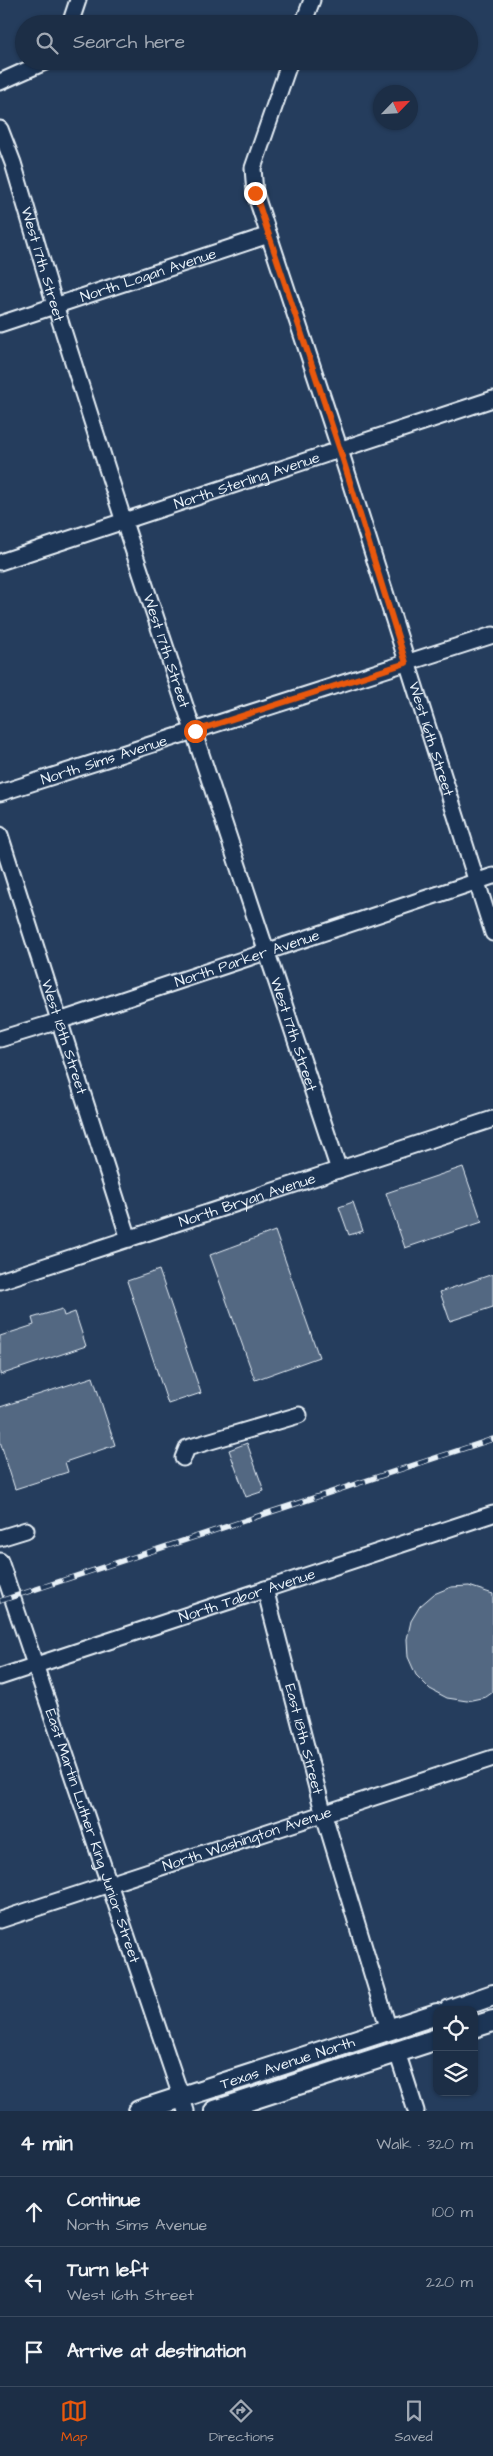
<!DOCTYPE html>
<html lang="en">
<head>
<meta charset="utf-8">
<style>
	body { margin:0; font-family:"Architects Daughter",sans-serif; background:#293a51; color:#f1f3f6 }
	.controls { position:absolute; right:15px; bottom:15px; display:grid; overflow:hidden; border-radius:10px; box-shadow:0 1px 4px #0004 }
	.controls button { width:45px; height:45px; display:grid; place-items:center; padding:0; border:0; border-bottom:1px solid #3a4a5f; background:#1c2e46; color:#f1f3f6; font:25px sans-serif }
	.compass { position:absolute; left:373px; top:85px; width:45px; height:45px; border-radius:50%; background:#1c2e46; box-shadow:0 1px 4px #0004; rotate:65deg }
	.stop { position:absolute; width:15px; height:15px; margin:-11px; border:4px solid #ea580c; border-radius:50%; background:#fff }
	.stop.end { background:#ea580c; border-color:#fff; box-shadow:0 1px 5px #0008 }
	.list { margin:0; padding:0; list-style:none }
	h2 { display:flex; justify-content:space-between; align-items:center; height:65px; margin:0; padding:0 20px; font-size:21px }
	h2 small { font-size:16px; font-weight:400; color:#a0a8b3 }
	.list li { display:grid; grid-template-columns:32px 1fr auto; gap:15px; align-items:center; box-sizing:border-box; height:70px; padding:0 20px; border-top:1px solid #3a4a5f }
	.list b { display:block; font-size:19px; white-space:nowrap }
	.list p { margin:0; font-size:16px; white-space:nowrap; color:#a0a8b3 }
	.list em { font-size:16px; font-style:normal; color:#a0a8b3 }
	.icon { flex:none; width:28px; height:28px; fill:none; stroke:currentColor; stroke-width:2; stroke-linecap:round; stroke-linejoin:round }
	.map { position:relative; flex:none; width:493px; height:2111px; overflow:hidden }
	.search { position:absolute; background:#1c2e46; box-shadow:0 1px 4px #0004; left:15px; right:15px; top:15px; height:55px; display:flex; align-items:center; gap:12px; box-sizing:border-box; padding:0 18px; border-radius:28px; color:#a0a8b3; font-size:19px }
	.sheet { height:275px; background:#1c2e46 }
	nav { display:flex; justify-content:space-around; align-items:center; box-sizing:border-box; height:70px; border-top:1px solid #3a4a5f; background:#1c2e46; font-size:14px; color:#a0a8b3 }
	nav a { display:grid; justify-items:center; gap:2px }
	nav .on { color:#ea580c }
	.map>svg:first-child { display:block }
	.building { fill:#536782; stroke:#e8f1f8 }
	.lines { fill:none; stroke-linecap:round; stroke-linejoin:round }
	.minor-casing { stroke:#e8f1f8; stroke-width:19 }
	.major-casing { stroke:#e8f1f8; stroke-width:24 }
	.minor { stroke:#1d3557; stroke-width:15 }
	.major { stroke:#1d3557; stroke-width:20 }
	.rail-casing { stroke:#e8f1f8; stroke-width:5.5 }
	.rail { stroke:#1d3557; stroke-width:4; stroke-dasharray:11; stroke-linecap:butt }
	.route { stroke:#ea580c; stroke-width:6 }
	.labels { text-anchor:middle; stroke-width:4; stroke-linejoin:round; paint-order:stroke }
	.street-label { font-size:15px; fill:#e8f1f8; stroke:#1d3557 }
</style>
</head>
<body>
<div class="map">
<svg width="493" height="2111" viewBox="0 0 493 2111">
	<rect width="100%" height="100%" fill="#253d5d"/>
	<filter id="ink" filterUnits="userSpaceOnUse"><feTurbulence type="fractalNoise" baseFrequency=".02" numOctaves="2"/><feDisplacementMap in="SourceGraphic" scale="10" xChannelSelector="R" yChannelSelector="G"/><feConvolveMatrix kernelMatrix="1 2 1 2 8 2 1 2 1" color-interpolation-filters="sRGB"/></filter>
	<g filter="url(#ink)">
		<g class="building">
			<polygon points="463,1167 482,1222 405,1248 386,1193"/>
			<polygon points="353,1202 363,1231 349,1235 339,1207"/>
			<polygon points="275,1231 319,1357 255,1380 210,1255"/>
			<polygon points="159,1270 201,1393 168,1404 127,1281"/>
			<polygon points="493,1274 493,1307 450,1321 440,1292"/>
			<polygon points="62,1309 64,1316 75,1312 86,1346 0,1375 0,1336 34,1325 32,1318"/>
			<polygon points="93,1377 115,1445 65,1462 68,1472 15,1489 0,1441 0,1407"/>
			<polygon points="247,1443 264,1491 246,1497 229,1450"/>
			<polygon points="469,1586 493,1594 493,1692 486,1697 467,1701 447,1698 430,1689 416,1675 408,1657 407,1639 411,1621 420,1606 434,1594 451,1587"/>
		</g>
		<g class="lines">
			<g class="minor-casing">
				<g id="minor">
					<polyline points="70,24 78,0"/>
					<polyline points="303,24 312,0"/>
					<path id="s1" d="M290 61 253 168 255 193 340 450 493 933"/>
					<polyline points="0,82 47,61"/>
					<path id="s2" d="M0 129 13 163 55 305 124 522 339 1170"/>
					<path id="s3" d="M0 324 269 235"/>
					<path id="s4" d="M0 562 493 399"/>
					<path id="s5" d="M0 793 493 635"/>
					<path id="s6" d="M0 835 129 1239"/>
					<path id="s7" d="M0 1039 59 1021 493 876"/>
					<path id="s8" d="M0 1281 493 1119"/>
					<polyline points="183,1458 187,1448 299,1415"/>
					<polyline points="0,1538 26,1530"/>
					<path id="s9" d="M0 1561 186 2111"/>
					<path id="s10" d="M265 1589 324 1815 389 2030"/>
					<path id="s11" d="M0 1677 493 1514"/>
					<path id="s12" d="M0 1920 493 1758"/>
					<polyline points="397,2052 416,2111"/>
				</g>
			</g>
			<g class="major-casing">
				<g id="major">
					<polyline points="450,2010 493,1995"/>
					<polyline points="474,2027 493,2021"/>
					<path id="s13" d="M139 2111 437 2014"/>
					<polyline points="215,2111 437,2039"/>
				</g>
			</g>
			<use href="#minor" class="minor"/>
			<use href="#major" class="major"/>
			<g class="rail-casing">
				<polyline id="rail" points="0,1601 493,1439"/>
			</g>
			<use href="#rail" class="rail"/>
		</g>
	</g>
	<g class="lines" filter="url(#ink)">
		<polyline class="route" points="195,731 406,663 340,450 255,193"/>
	</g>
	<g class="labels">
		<g class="street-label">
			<text dy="5" stroke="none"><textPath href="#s2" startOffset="142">West 17th Street</textPath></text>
			<text dy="5" stroke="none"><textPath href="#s3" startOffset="156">North Logan Avenue</textPath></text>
			<text dy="5" stroke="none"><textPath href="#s4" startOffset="260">North Sterling Avenue</textPath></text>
			<text dy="5" stroke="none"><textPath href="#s2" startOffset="548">West 17th Street</textPath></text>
			<text dy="5" stroke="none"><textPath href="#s1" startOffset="712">West 16th Street</textPath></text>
			<text dy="5" stroke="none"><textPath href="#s5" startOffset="109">North Sims Avenue</textPath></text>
			<text dy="5" stroke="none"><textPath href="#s7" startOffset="260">North Parker Avenue</textPath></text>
			<text dy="5" stroke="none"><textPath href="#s2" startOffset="952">West 17th Street</textPath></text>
			<text dy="5" stroke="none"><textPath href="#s6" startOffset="212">West 18th Street</textPath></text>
			<text dy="5" stroke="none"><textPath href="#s8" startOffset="260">North Bryan Avenue</textPath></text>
			<text dy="5" stroke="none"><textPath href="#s11" startOffset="260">North Tabor Avenue</textPath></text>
			<text dy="5" stroke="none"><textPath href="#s10" startOffset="155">East 18th Street</textPath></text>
			<text dy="5" stroke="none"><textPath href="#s9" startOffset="290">East Martin Luther King Junior Street</textPath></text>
			<text dy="5" stroke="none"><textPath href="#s12" startOffset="260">North Washington Avenue</textPath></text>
			<text dy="5" stroke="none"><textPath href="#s13" startOffset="156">Texas Avenue North</textPath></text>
		</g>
	</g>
</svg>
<div class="controls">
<button><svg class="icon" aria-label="locate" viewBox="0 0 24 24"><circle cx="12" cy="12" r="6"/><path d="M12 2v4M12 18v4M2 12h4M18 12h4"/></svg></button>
<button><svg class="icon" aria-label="layers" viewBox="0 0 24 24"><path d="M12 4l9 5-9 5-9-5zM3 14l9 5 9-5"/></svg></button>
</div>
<svg class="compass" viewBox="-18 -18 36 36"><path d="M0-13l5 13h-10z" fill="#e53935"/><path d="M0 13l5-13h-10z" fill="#a0a8b3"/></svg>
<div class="stop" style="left:195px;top:731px"></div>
<div class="stop end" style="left:255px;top:193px"></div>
<div class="search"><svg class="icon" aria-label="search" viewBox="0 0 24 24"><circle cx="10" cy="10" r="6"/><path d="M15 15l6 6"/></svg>Search here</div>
</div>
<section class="sheet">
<h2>4 min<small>Walk · 320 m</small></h2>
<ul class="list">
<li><svg class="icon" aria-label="ahead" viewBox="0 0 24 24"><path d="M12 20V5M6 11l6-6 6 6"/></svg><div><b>Continue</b><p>North Sims Avenue</p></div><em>100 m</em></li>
<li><svg class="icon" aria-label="left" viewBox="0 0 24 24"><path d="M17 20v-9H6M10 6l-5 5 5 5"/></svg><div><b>Turn left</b><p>West 16th Street</p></div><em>220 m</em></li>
<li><svg class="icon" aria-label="arrive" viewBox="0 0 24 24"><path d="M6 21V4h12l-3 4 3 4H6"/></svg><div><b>Arrive at destination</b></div></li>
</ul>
</section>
<nav>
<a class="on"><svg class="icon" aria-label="map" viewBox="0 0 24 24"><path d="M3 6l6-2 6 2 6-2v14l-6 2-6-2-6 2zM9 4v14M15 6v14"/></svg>Map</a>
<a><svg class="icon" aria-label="directions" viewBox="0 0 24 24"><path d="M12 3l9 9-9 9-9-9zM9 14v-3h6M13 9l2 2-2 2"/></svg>Directions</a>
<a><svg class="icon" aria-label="saved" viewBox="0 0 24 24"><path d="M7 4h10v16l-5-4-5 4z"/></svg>Saved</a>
</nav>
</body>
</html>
